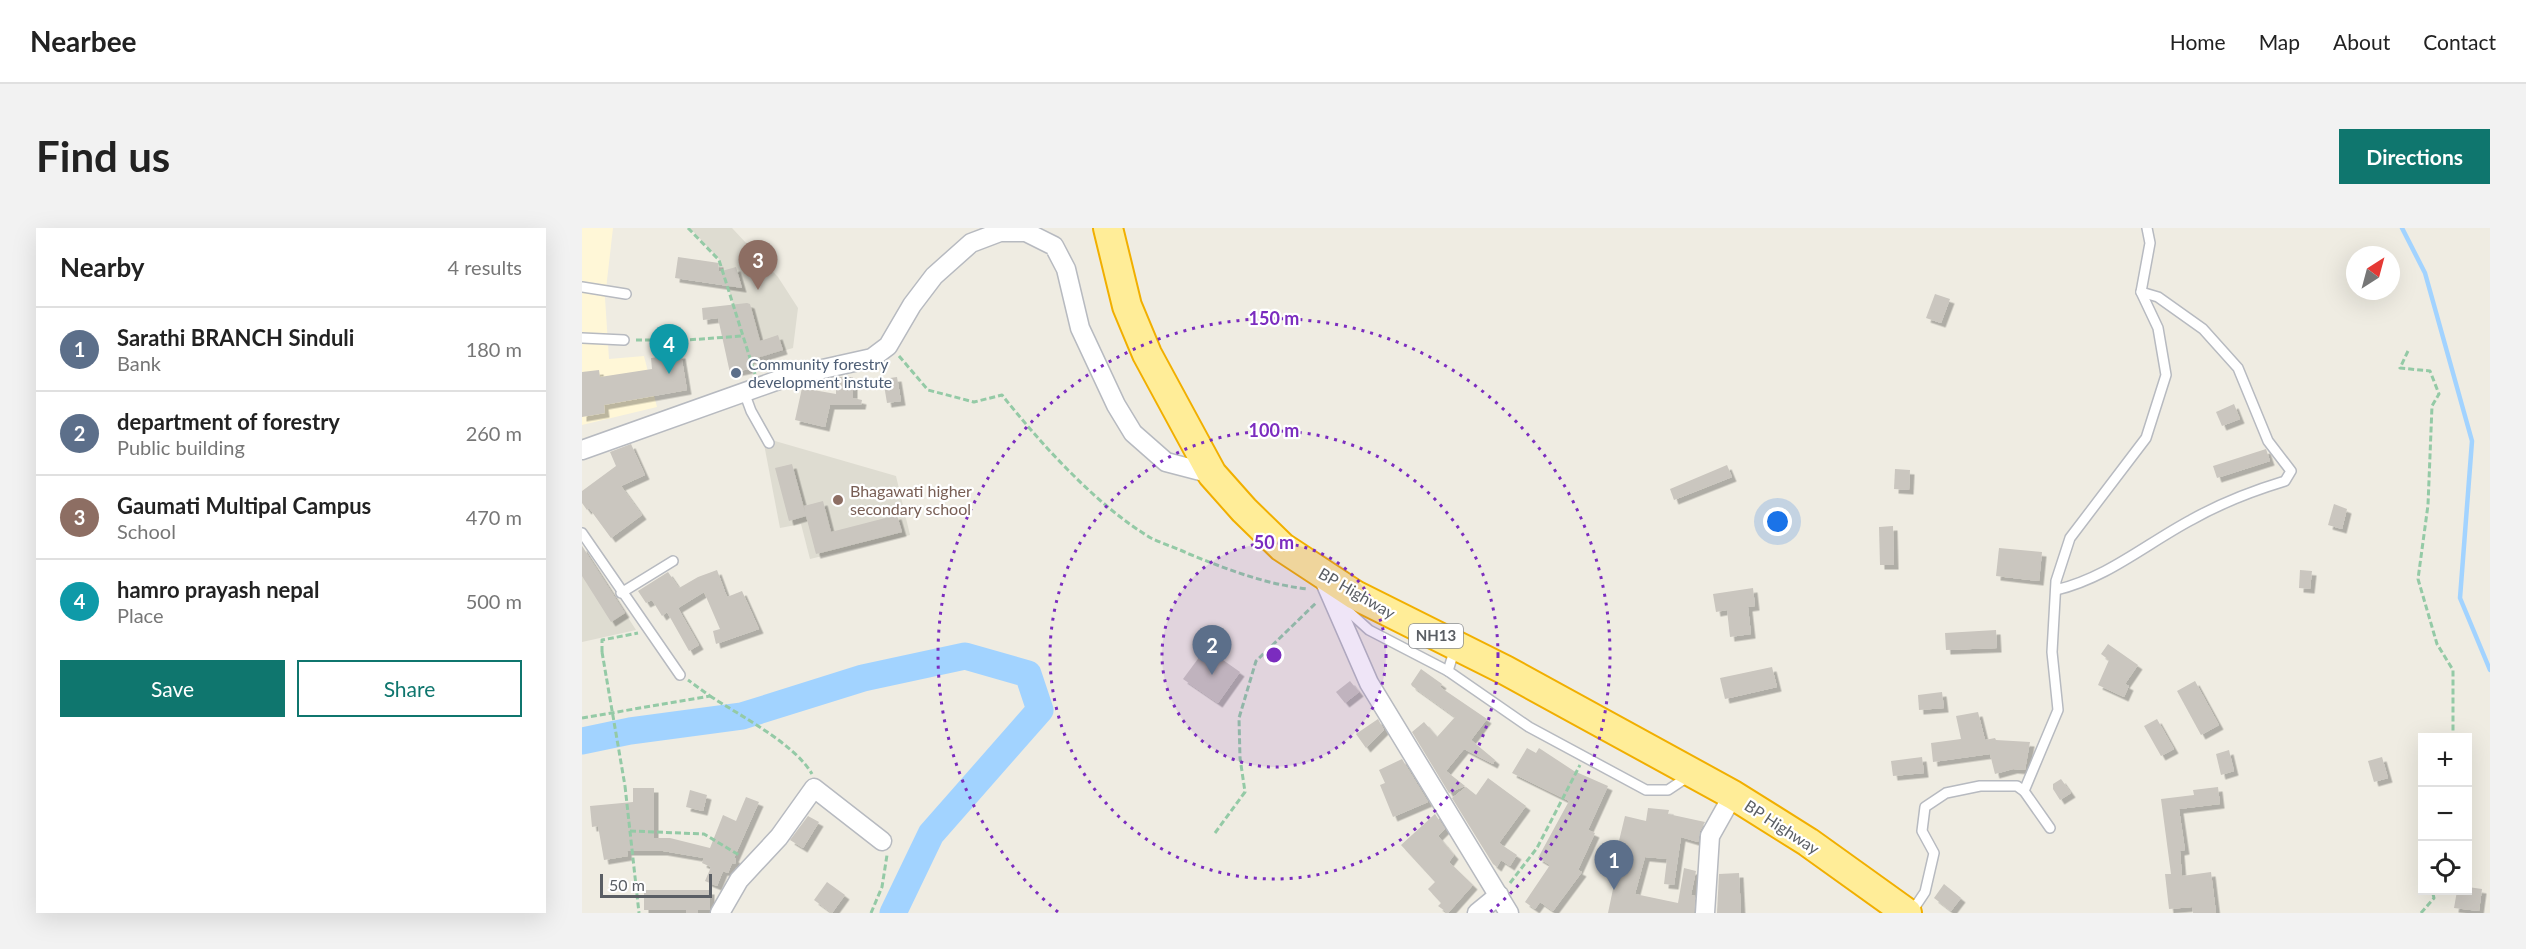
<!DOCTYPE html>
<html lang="en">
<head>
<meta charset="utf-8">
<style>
	body { margin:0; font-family:Lato,sans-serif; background:#f2f2f2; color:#222 }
	.controls { position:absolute; right:18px; bottom:18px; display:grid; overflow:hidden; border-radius:0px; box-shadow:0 6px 24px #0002 }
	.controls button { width:54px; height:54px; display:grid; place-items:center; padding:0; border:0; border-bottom:2px solid #e0e0e0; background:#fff; color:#222; font:30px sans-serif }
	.compass { position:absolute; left:1764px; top:18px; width:54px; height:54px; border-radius:50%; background:#fff; box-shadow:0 6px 24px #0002; rotate:36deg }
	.scale { position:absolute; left:18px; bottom:15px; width:112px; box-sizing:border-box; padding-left:6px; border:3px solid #5a5e64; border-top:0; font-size:16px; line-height:21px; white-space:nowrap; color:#5a5e64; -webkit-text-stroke:4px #fff; paint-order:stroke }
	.you { position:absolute; left:1196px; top:294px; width:21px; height:21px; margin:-15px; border:4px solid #fff; border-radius:50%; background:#1a73e8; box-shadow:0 0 0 9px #1a73e833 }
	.badge { display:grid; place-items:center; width:39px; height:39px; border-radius:50%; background:#0f766e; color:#fff; font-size:20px; font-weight:700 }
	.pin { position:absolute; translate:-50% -50px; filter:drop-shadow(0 2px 3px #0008) }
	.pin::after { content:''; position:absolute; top:32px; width:21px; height:18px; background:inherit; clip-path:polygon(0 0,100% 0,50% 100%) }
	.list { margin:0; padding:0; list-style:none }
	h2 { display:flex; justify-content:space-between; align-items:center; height:78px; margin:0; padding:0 24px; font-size:26px }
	h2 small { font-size:20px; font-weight:400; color:#767676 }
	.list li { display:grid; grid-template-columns:39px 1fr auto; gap:18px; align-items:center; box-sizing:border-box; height:84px; padding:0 24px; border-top:2px solid #e0e0e0 }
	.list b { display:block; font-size:22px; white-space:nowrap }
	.list p { margin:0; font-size:20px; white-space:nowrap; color:#767676 }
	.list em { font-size:20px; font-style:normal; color:#767676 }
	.actions { display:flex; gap:12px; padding:18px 24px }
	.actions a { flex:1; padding:14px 0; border:2px solid #0f766e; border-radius:0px; text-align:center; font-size:21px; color:#0f766e }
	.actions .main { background:#0f766e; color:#fff }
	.icon { flex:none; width:33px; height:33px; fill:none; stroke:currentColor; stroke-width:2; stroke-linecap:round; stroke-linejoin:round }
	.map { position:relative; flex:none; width:1908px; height:685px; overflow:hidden; border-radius:0px }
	header { display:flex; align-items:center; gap:36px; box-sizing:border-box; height:84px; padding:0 30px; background:#fff; border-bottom:2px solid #e0e0e0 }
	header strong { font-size:28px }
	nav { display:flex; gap:33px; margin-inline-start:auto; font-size:21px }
	.intro { display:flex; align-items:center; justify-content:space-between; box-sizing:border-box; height:144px; padding:0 36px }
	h1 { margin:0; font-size:42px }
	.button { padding:15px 27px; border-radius:0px; background:#0f766e; color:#fff; font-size:21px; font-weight:700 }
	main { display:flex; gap:36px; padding:0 36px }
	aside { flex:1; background:#fff; border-radius:0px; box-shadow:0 6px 24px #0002 }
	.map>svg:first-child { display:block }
	.commercial { fill:#fff7d7 }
	.education { fill:#dedcd1 }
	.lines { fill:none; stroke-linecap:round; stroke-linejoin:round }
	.stream { stroke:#a2d3ff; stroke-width:4.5 }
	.river { stroke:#a2d3ff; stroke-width:27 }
	.building { fill:#cac6bf; filter:url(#shadow) }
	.service-casing { stroke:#b7bac0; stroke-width:12 }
	.minor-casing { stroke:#b7bac0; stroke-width:21 }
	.trunk-casing { stroke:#f1af00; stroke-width:32 }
	.path { stroke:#94caa6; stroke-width:3; stroke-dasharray:6 3; stroke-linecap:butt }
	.service { stroke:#fff; stroke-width:9 }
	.minor { stroke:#fff; stroke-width:18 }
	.trunk { stroke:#ffed98; stroke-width:28 }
	.path-bridge { stroke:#94caa6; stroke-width:3; stroke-dasharray:6 3; stroke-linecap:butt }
	.ring { fill:none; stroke:#7b2cbf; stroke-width:3; stroke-dasharray:3 6 }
	.service-dot { fill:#5c6f8a; stroke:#fff; stroke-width:2 }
	.education-dot { fill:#8d6e63; stroke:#fff; stroke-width:2 }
	.labels { text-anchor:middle; stroke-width:4.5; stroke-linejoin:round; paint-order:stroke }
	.shield { fill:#fff; stroke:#8c8e92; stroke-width:1.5 }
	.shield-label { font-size:15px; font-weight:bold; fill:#5a5e64 }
	.service-label { font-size:16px; fill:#4e5e75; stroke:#fff; text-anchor:start }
	.education-label { font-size:16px; fill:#785e54; stroke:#fff; text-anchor:start }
	.street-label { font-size:16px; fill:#5a5e64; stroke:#fff }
	.centre { fill:#7b2cbf; stroke:#fff; stroke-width:3 }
	.ring-label { font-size:18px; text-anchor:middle; font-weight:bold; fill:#7b2cbf; stroke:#fff; stroke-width:4.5; stroke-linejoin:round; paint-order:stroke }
</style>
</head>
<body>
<header>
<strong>Nearbee</strong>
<nav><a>Home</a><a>Map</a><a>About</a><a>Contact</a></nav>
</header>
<div class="intro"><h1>Find us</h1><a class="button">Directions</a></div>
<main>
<aside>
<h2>Nearby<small>4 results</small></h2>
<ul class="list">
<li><span class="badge" style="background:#5c6f8a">1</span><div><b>Sarathi BRANCH Sinduli</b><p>Bank</p></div><em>180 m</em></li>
<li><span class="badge" style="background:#5c6f8a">2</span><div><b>department of forestry</b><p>Public building</p></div><em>260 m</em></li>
<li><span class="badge" style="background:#8d6e63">3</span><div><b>Gaumati Multipal Campus</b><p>School</p></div><em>470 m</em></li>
<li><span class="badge" style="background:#0f9aa8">4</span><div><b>hamro prayash nepal</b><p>Place</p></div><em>500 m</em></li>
</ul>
<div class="actions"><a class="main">Save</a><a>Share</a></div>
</aside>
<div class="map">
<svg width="1908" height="685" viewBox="0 0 1908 685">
	<defs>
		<filter id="shadow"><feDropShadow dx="4.5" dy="4.5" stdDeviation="0" flood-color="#0004"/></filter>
	</defs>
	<rect width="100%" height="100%" fill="#efece2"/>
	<polygon class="commercial" points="0,0 31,0 23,70 27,131 62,128 75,179 0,197"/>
	<g class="education">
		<polygon points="108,0 150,0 196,49 216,80 211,120 169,132 137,31"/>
		<polygon points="193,213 314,248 328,307 228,331 219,296 198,300 182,216"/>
		<polygon points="0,318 43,385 54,402 0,414"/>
	</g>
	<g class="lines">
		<polyline class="stream" points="1820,0 1843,45 1890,213 1878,370 1908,442"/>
		<polyline class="river" points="0,513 48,503 160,488 281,450 383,428 446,446 458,482 349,606 311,685"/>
	</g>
	<g class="building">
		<polygon points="96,29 137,35 136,44 154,39 160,60 93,50"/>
		<polygon points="1353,66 1368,71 1359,95 1344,90"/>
		<polygon points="165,75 168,76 178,113 196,107 201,122 165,133 167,141 148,145 136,90 121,92 120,80"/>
		<polygon points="99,126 105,162 22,177 23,185 0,189 0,144 17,142 18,149 70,141 69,130"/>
		<polygon points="259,149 271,149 271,170 280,172 279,177 248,177 243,199 213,192 220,160 254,166 254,150"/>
		<polygon points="315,149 319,173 305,175 301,151"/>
		<polygon points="1652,176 1658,191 1640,198 1634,184"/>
		<polygon points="49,216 63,247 39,258 60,287 29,310 7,280 5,282 0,275 0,263 34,238 28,224"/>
		<polygon points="1684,221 1688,233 1635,250 1631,238"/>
		<polygon points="210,236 223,284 222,278 241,273 249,304 315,287 320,304 234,326 224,288 207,293 193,240"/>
		<polygon points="1145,237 1150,249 1092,272 1088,261"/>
		<polygon points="1313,241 1328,242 1327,262 1312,261"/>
		<polygon points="1752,276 1765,281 1760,301 1746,297"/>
		<polygon points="1311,298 1312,337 1298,337 1297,299"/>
		<polygon points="0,318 43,385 29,394 0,348"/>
		<polygon points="1417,320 1460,324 1457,353 1414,348"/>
		<polygon points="135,342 145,369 160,363 177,401 134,416 131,403 138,401 122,364 96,380 117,417 107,423 85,384 80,388 70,372 64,375 56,363 86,344 97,360 116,349"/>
		<polygon points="1718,342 1730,343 1728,361 1717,360"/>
		<polygon points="1171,360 1173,378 1166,379 1169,406 1148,409 1145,382 1134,384 1131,366"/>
		<polygon points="1414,402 1415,420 1364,422 1363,405"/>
		<polygon points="1526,416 1556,437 1543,456 1547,458 1542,469 1516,457 1527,432 1519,426"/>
		<polygon points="624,420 658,444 636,475 601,451"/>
		<polygon points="1190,439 1195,459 1143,471 1138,450"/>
		<polygon points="839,441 860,456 858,459 905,491 889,512 913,532 911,536 882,521 864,543 883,558 867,565 830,504 842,494 855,509 873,489 830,458 829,456"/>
		<polygon points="768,453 777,464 763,475 754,464"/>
		<polygon points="1613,453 1637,497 1619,507 1595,463"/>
		<polygon points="1360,464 1362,480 1337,482 1336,467"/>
		<polygon points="1396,484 1403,512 1413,510 1414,512 1448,514 1443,542 1431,541 1413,546 1408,526 1351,534 1349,515 1379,511 1374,488"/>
		<polygon points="796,491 802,502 784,520 774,506"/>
		<polygon points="1575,491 1592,521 1579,528 1562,498"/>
		<polygon points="945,520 954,525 957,520 992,543 1026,558 1006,602 1013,605 996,642 1000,644 971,683 958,674 953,681 943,674 968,637 956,630 987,573 930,545"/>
		<polygon points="1647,522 1652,543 1639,547 1634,526"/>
		<polygon points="1340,529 1342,545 1311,548 1309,533"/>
		<polygon points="1800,529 1806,550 1792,554 1786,533"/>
		<polygon points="820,531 846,574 811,589 798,557 803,555 797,542"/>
		<polygon points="906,550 944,578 917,615 935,627 928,638 919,632 915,639 911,636 870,570 884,559 894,567"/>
		<polygon points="1479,551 1489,565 1478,572 1471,561 1471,556"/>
		<polygon points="1636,559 1638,576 1597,581 1603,622 1598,623 1600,648 1629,644 1634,685 1611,685 1610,679 1587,681 1583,646 1589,646 1579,571 1612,567 1611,562"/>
		<polygon points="51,560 72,560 72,610 88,610 128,620 141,587 154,593 164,569 177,574 152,630 154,631 153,636 150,635 146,645 141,643 135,658 123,653 129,639 120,635 122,630 81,623 45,623 46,628 22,632 16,598 10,599 8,578 51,574"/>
		<polygon points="108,562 125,567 121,583 104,579"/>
		<polygon points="1066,580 1087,582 1086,586 1123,594 1118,603 1116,614 1099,609 1092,657 1082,656 1085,631 1063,629 1053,666 1096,675 1102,640 1114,643 1109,667 1113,668 1112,685 1026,685 1040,618 1036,617 1043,588 1064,593"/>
		<polygon points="853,586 863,601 856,608 872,627 867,634 891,657 866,685 856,678 859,675 846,661 853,654 819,617"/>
		<polygon points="226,588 237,594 221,620 208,612"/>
		<polygon points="1157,645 1159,685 1135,685 1137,646"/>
		<polygon points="245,654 263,667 250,685 232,672"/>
		<polygon points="1362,656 1379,670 1369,683 1352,670"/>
		<polygon points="1886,659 1900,661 1897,683 1872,680 1875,663 1886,663"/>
		<polygon points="62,662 128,662 128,682 116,682 116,685 104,685 104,682 62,682"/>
	</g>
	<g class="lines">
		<g class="service-casing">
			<g id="service">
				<polyline points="0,59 44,66"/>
				<polyline points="0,110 42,112"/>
				<polyline points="162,164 169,183 187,215"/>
				<polyline points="0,305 98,447"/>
				<path d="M1474 362C1525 350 1564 316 1609 292 1639 275 1670 263 1703 253L1709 243 1686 213 1656 140 1621 101 1576 69 1559 64"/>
				<polyline points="39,365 91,333"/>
				<polyline points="755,373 787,402 866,443"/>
				<polyline points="873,420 866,443 947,499 1064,562 1086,562 1107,548"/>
				<polyline points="1442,563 1476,482 1470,424 1474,353 1488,310 1564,210 1584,147 1576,100 1559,64 1568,15 1565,0"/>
				<polyline points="1329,685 1343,664 1352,625 1340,603 1343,579 1364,565 1398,558 1435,558 1442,563 1468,600"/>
			</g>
		</g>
		<g class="minor-casing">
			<g id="minor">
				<polyline points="0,222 205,149 290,130 306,118 330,77 352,48 389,15 418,4 444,4 472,18 484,41 498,100 534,177 551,205 584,234 630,246"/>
				<polyline points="739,345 787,455 927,685"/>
				<polyline points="138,685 157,652 197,609 232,560 300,613"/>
				<polyline points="895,685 917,667"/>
				<polyline points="1123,685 1128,608 1151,567"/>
			</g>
		</g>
		<g class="trunk-casing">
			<polyline id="trunk" points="526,0 545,78 565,126 630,246 662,282 700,319 773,367 923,442 1151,567 1226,614 1325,685"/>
		</g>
		<g class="path">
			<polyline points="106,0 137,32 173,146"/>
			<polyline points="54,112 105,112 160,108"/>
			<polyline points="1826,123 1818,140 1848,143 1857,166 1850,178 1846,277 1836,351 1855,416 1871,442 1871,509"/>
			<path d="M317 128 346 162 392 174 420 167C459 216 515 278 569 310 581 316 595 320 607 326 647 342 683 356 725 361"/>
			<polyline points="20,424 20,412 56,405"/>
			<path d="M128 468C157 487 213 516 230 546"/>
			<polyline points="0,490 128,468 106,452"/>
			<polyline points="43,558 57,685"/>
			<polyline points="48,603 122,606 157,627"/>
			<polyline points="633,605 663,564 658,530 657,490 674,433 734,375"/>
			<polyline points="928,655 955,620 998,537"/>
			<polyline points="289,685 300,659 305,627"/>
			<polyline points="1839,685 1852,670 1850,662"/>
		</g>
		<use href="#service" class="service"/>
		<use href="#minor" class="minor"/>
		<use href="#trunk" class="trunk"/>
		<polyline class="path-bridge" points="20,424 43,558"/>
	</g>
	<circle cx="692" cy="427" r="112" fill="#7b2cbf" fill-opacity=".12"/>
	<g class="ring">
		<circle cx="692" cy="427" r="112"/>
		<circle cx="692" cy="427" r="224"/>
		<path d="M476 684A336 336 0 1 1 908 684"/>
	</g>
	<circle class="service-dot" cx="154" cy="145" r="6"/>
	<circle class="education-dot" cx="256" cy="272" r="6"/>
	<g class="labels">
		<rect class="shield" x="827" y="396" width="54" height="24" rx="4.5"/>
		<g class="shield-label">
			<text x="854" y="413">NH13</text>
		</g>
		<g class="service-label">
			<text x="166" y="142">Community forestry<tspan x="166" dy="18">development instute</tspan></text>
		</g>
		<g class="education-label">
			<text x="268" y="269">Bhagawati higher<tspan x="268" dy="18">secondary school</tspan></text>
		</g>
		<g class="street-label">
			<text transform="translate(775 365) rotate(30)" y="6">BP Highway</text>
			<text transform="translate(1200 599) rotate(33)" y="6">BP Highway</text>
		</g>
	</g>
	<circle cx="692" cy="427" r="9" class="centre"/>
	<g class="ring-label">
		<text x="692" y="97">150 m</text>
		<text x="692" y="209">100 m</text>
		<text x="692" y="321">50 m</text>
	</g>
</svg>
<div class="controls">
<button>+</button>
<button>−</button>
<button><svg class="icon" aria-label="locate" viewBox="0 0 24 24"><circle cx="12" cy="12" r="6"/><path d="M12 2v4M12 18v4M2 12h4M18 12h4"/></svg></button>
</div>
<svg class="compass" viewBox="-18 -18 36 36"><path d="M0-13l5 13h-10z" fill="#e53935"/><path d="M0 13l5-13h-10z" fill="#767676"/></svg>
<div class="scale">50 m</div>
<div class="you"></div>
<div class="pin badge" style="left:1032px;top:662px;background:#5c6f8a">1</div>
<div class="pin badge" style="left:630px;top:447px;background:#5c6f8a">2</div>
<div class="pin badge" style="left:176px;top:62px;background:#8d6e63">3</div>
<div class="pin badge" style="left:87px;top:146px;background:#0f9aa8">4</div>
</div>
</main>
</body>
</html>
